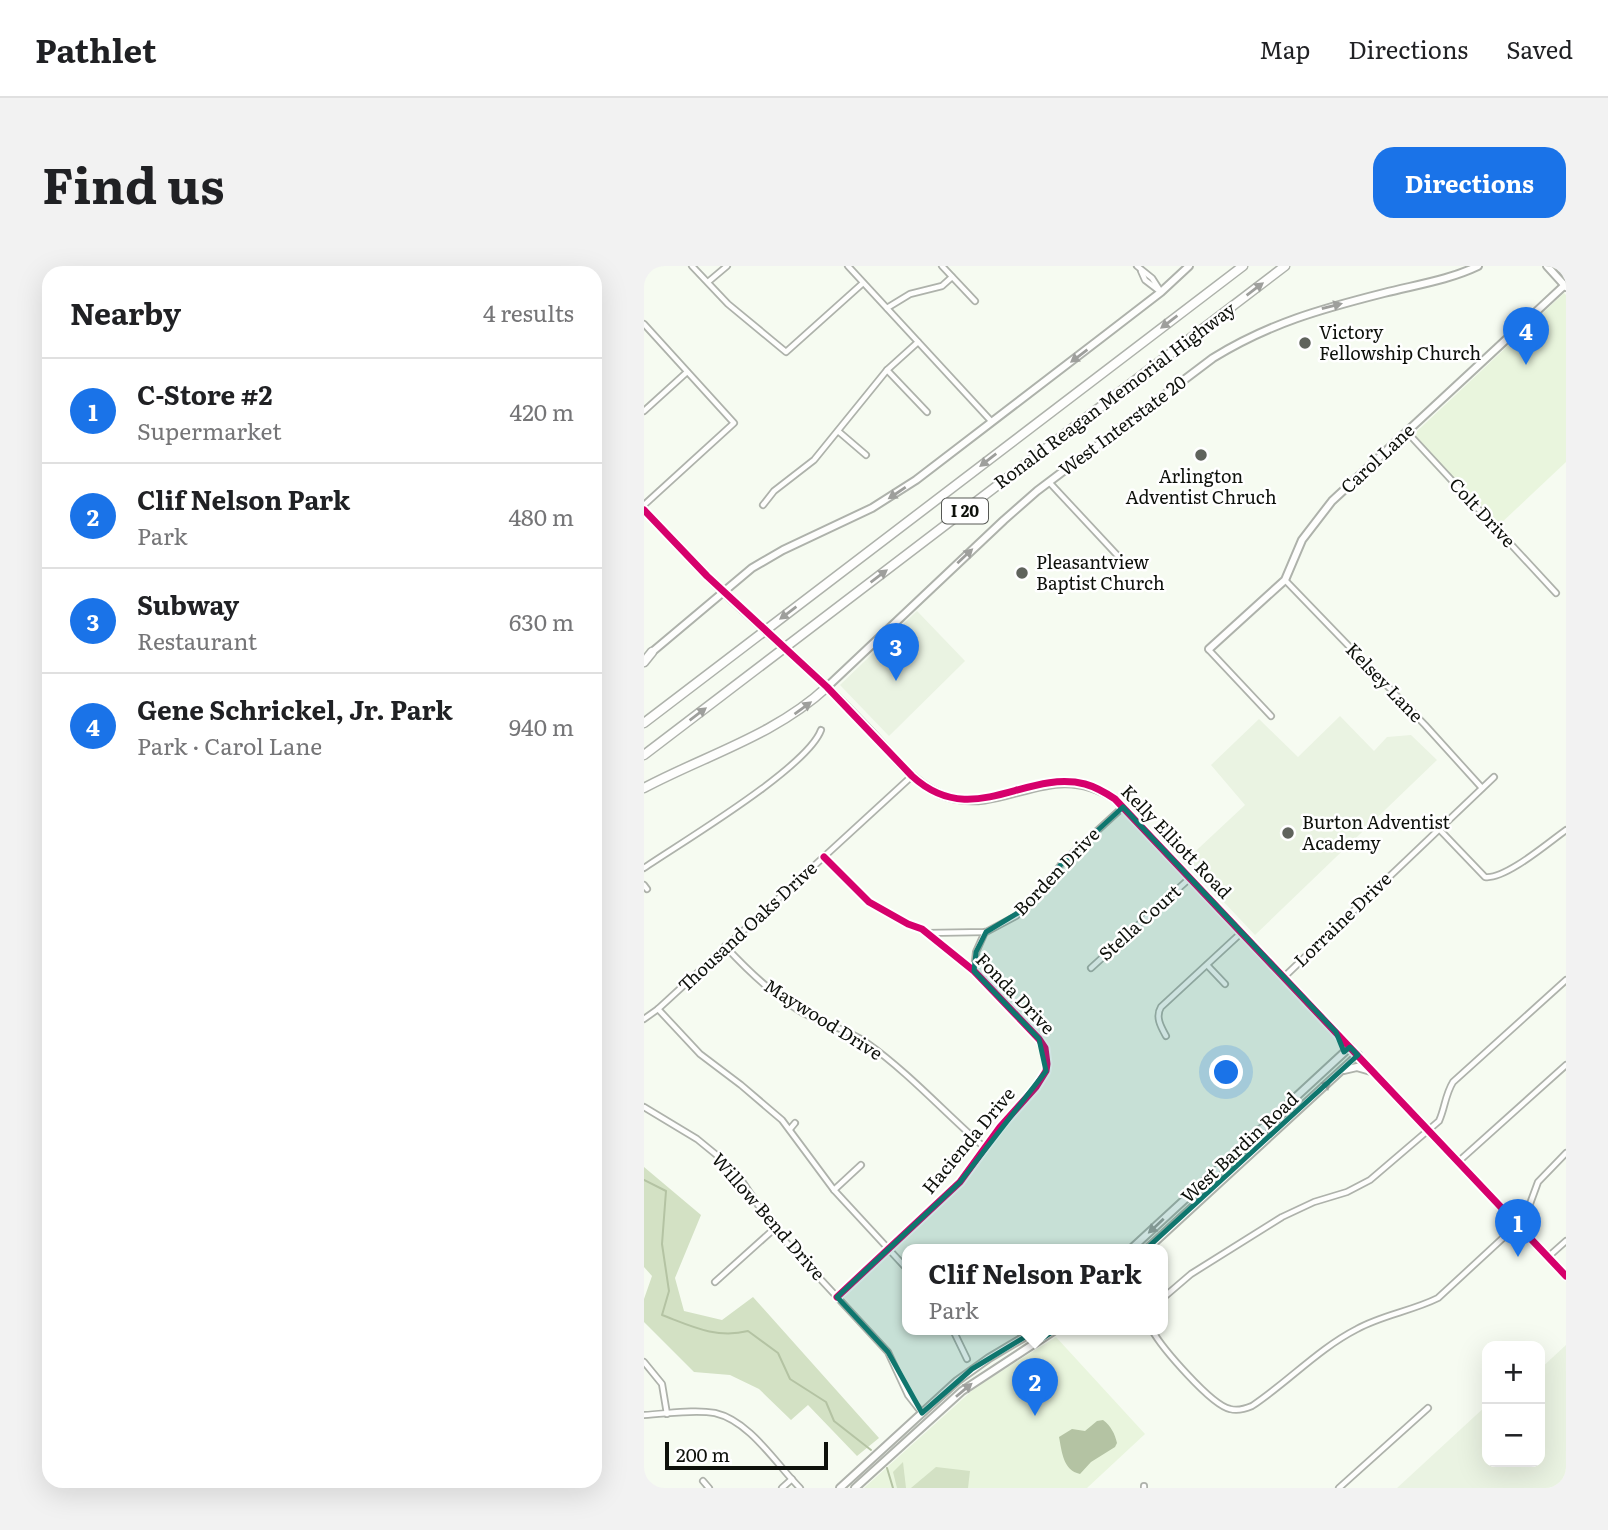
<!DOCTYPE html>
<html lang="en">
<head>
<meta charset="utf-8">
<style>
	body { margin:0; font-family:Literata,serif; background:#f2f2f2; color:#202124 }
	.controls { position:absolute; right:21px; bottom:21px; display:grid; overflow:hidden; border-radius:14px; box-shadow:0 7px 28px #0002 }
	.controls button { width:63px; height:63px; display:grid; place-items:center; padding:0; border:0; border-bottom:2px solid #e0e0e0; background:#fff; color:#202124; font:35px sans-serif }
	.scale { position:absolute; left:21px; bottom:18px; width:163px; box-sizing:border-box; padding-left:7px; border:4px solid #0e110b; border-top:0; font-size:19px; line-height:24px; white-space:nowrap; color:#0e110b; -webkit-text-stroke:5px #fff; paint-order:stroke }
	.you { position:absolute; left:583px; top:807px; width:24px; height:24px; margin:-18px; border:5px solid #fff; border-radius:50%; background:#1a73e8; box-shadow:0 0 0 10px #1a73e833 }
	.badge { display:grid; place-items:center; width:46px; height:46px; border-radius:50%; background:#1a73e8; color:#fff; font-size:23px; font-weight:700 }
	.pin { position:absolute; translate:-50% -58px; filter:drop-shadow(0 2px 4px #0008) }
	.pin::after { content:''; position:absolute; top:37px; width:24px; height:21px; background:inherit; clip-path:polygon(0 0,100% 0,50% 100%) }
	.popup { position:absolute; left:258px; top:978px; width:266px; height:91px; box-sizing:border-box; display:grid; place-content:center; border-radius:14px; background:#fff; filter:drop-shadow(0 2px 5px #0005); font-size:23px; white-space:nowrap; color:#757577 }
	.popup b { font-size:26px; color:#202124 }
	.popup::after { content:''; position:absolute; left:50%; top:100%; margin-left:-14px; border:14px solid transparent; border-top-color:#fff }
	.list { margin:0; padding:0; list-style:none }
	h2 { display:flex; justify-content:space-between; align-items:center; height:91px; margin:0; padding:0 28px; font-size:30px }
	h2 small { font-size:23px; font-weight:400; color:#757577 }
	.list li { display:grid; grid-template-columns:46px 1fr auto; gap:21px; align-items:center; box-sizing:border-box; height:105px; padding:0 28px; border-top:2px solid #e0e0e0 }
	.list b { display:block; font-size:26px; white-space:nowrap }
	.list p { margin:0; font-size:23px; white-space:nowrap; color:#757577 }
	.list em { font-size:23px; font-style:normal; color:#757577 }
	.map { position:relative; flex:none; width:922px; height:1222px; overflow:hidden; border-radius:21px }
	header { display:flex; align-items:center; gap:42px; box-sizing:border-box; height:98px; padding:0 35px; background:#fff; border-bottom:2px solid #e0e0e0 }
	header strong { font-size:33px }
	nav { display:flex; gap:38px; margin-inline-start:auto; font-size:24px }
	.intro { display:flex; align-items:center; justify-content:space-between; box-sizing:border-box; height:168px; padding:0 42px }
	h1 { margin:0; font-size:49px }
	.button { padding:18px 32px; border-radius:21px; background:#1a73e8; color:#fff; font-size:24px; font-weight:700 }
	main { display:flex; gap:42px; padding:0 42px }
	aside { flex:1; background:#fff; border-radius:21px; box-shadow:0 7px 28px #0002 }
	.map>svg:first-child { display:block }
	.built { fill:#eaf3e2 }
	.green { fill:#e9f5dd }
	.forest { fill:#d3e1c4 }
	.water { fill:#b4c3a3 }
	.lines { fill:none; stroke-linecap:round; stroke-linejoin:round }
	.stream { stroke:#b4c3a3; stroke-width:2 }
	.street-casing { stroke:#aeb2ab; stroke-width:8 }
	.secondary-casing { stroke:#aeb2ab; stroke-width:10 }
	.highway-casing { stroke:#aeb2ab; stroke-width:11 }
	.street { stroke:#fefefd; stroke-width:4.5 }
	.secondary { stroke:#fefefd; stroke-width:6 }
	.highway { stroke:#fefefd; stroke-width:8 }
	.secondary-bridge-casing { stroke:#aeb2ab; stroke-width:10; stroke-linecap:butt }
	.secondary-bridge { stroke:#fefefd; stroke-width:6 }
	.cycleway-casing { stroke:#fff; stroke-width:11 }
	.cycleway { stroke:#d6006c; stroke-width:7 }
	.oneway { fill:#9e9f9c }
	.marked { fill:#0f766e; fill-opacity:0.2; stroke:#0f766e; stroke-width:5; stroke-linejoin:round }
	.poi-dot { fill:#5f635c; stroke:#fff; stroke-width:2.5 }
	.labels { text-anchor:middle; stroke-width:5; stroke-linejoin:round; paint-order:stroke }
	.shield { fill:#fff; stroke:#565854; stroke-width:2 }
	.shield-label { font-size:16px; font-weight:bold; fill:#0e110b }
	.poi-label { font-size:18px; fill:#0e110b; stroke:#fff; text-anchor:start }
	.street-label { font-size:18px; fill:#0e110b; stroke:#fff }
</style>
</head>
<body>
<header>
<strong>Pathlet</strong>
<nav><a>Map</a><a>Directions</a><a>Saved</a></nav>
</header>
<div class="intro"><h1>Find us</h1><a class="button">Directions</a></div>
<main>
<aside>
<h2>Nearby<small>4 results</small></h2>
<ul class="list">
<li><span class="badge">1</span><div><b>C-Store #2</b><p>Supermarket</p></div><em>420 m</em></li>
<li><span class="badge">2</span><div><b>Clif Nelson Park</b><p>Park</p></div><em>480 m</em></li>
<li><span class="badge">3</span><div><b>Subway</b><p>Restaurant</p></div><em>630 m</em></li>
<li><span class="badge">4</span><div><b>Gene Schrickel, Jr. Park</b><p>Park · Carol Lane</p></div><em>940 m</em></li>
</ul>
</aside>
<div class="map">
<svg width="922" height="1222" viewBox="0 0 922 1222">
	<rect width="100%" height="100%" fill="#f6fbf1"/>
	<g class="built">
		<polygon points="273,345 321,395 245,470 196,419"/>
		<polygon points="696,450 730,485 743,471 767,469 793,494 611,669 541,595 601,539 567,499 615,453 654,491"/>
		<polygon points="922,1079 922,1222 753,1222 843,1139 843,1196 896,1196 896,1103"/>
	</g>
	<g class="green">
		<polygon points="920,27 922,29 922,196 854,260 769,169"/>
		<polygon points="412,1071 501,1168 443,1222 220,1222 332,1121"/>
	</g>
	<g class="forest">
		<polygon points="0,901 57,949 31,1012 40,1045 78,1054 109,1031 235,1172 213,1190 164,1139 147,1154 115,1123 86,1109 50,1106 0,1056 0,1033 8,1010 0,1001"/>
		<polygon points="259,1196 262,1222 253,1222 249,1206"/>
		<polygon points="292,1201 326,1205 324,1222 267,1222"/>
	</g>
	<path class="water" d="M459 1154C467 1160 471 1168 473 1177L471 1181 447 1196 436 1208C419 1204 418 1186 415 1171L428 1163 441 1165 453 1155Z"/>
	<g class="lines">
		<g class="stream">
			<path d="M0 914 22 925 18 978 25 1025 18 1049C47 1060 72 1073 104 1065L134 1087 146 1113 182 1136 190 1155 227 1184"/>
			<polyline points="243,1202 249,1222"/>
		</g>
		<g class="street-casing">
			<g id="street">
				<polyline points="48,0 84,38 142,86 219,17"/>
				<polyline points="204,0 348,156"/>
				<polyline points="298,0 331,35"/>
				<polyline points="493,0 508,12 517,26"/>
				<polyline points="497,5 501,14 514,24"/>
				<polyline points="64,16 83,0"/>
				<polyline points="243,42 266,28 298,20 308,11"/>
				<polyline points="0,58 90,157 0,239"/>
				<polyline points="243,104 283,146"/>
				<polyline points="0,145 43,106"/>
				<polyline points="194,165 222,189"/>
				<polyline points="763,166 912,327"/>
				<polyline points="405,216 474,290"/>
				<polyline points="119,239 130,225 170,194 243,104 274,76"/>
				<polyline points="641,314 781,459 838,522"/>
				<polyline points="565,384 627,450"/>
				<path d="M795 563 841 611C861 614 905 576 922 564"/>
				<polyline points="180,591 225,636 264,658 278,663 330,705 395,773 401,782 403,798 402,805 392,821 356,861 316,916 193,1031"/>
				<path d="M0 602C38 576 163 502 177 464"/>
				<polyline points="0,619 3,623"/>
				<polyline points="283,667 342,666 372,650 394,630 418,597 479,541"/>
				<path d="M81 680C105 706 129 729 159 747 180 758 203 763 223 777 265 807 301 847 340 881"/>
				<polyline points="563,699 581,718"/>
				<polyline points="447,702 546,612"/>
				<polyline points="330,704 332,686 341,666"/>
				<polyline points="640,711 850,511"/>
				<polyline points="14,743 56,788 97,819 138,854 190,924 263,1003"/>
				<polyline points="0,753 14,743 268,510"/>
				<path d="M522 770C517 761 511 751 517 741L597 667"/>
				<polyline points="0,841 53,873 75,891 98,915 130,963 244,1086 264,1129 278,1147"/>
				<polyline points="146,863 151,857"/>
				<polyline points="814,896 922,799"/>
				<polyline points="190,924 217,899"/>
				<polyline points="904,991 922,975"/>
				<polyline points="71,1016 130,963"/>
				<path d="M519 1032 547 1008 638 951 670 936 703 926 726 914 795 855C801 842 801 829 809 816L922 714"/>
				<polyline points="309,1064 323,1093"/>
				<path d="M508 1064C518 1082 567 1139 586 1143 593 1145 601 1143 608 1140 644 1116 674 1083 713 1063 738 1049 768 1045 794 1032L873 959 883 946 894 916 922 887"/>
				<polyline points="0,1096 18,1118 23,1148"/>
				<path d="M0 1149C23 1148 49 1143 71 1147 106 1155 132 1198 156 1222"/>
				<polyline points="59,1215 65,1222"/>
				<polyline points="138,1222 148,1213"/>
				<polyline points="500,1222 500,1220"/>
				<polyline points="695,1222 784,1142"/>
			</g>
		</g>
		<g class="secondary-casing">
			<g id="secondary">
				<polyline points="903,0 922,21"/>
				<polyline points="915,0 922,7"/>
				<polyline points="0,244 63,310 98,343"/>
				<polyline points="565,383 641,314 658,274 688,235 922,18"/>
				<polyline points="8,386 108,302 139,284 228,242 272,214 456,73 517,26 545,0"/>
				<path d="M166 405C187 424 207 445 227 466 250 490 271 521 304 531 364 548 407 491 471 533L922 1010"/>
				<path d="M183 421 360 254 393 225 569 92C626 57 677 43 740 27 771 19 805 14 834 0"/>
				<polyline points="700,804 713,801 727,805"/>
				<polyline points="486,984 706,781"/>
				<polyline points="502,984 714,789"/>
				<polyline points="196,1222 313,1115 345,1092 392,1064"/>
				<polyline points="211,1222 318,1125 411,1064"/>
			</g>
		</g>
		<g class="highway-casing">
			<g id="highway">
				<polyline points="0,396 8,386"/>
				<polyline points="0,457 599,0"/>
				<polyline points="0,489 641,0"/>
				<path d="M0 522C62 489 130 470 183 421"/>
			</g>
		</g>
		<use href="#street" class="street"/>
		<use href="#secondary" class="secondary"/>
		<use href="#highway" class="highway"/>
		<g class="secondary-bridge-casing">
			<polyline id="secondary-bridge" points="98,343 166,405"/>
		</g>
		<use href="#secondary-bridge" class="secondary-bridge"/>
		<g class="cycleway-casing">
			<g id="cycleway">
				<path d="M0 244 63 310 183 421 268 510C328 565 380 503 441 518 452 521 462 527 471 533L922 1010"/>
				<polyline points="180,591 225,636 264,658 278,663 330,705 395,773 401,782 403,798 402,805 392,821 356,861 316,916 193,1031"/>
			</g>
		</g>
		<use href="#cycleway" class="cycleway"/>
	</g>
	<defs><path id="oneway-solid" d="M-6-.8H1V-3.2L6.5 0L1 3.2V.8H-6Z" transform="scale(1.75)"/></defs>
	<g class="oneway">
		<use href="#oneway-solid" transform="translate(611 23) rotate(-37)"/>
		<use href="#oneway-solid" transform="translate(688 40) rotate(-14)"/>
		<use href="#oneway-solid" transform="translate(525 56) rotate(143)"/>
		<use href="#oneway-solid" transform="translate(435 90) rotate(143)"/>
		<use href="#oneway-solid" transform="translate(344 194) rotate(142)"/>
		<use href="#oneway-solid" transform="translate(253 227) rotate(146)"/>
		<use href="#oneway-solid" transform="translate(321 290) rotate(-43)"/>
		<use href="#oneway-solid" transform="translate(235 310) rotate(-37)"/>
		<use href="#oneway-solid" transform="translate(144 347) rotate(143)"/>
		<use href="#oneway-solid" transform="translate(159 442) rotate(-36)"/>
		<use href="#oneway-solid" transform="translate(54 448) rotate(-37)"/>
		<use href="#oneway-solid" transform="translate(679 822) rotate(-43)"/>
		<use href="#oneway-solid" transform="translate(512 960) rotate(137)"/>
		<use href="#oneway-solid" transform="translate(320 1124) rotate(-40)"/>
	</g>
	<path class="marked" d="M479 541 692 766 700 786 706 781 714 789 419 1059 399 1072 394 1063 328 1103 278 1147 244 1086 193 1031 316 916 402 805 395 773 330 705 332 686 342 666 384 641 418 597Z"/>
	<g class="poi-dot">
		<circle cx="661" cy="77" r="7"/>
		<circle cx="557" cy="189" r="7"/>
		<circle cx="378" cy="307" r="7"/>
		<circle cx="644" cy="567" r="7"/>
	</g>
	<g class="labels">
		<rect class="shield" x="298" y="232.5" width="46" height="25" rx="5"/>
		<g class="shield-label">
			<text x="321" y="251">I 20</text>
		</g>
		<g class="poi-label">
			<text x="675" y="73">Victory<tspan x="675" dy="21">Fellowship Church</tspan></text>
			<text x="557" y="217" text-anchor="middle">Arlington<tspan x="557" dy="21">Adventist Chruch</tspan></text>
			<text x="392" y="303">Pleasantview<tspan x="392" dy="21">Baptist Church</tspan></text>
			<text x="658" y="563">Burton Adventist<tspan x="658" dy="21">Academy</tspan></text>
		</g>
		<g class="street-label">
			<text transform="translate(471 130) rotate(-37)" y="6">Ronald Reagan Memorial Highway</text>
			<text transform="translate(479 160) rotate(-37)" y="6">West Interstate 20</text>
			<text transform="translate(734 193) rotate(-43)" y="6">Carol Lane</text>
			<text transform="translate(838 247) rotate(47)" y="6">Colt Drive</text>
			<text transform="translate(740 417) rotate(46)" y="6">Kelsey Lane</text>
			<text transform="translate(532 576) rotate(46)" y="6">Kelly Elliott Road</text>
			<text transform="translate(413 606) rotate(-46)" y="6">Borden Drive</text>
			<text transform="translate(699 654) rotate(-44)" y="6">Lorraine Drive</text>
			<text transform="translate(496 657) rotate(-42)" y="6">Stella Court</text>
			<text transform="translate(104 661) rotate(-43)" y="6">Thousand Oaks Drive</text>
			<text transform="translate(371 728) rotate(46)" y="6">Fonda Drive</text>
			<text transform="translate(179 754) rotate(32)" y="6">Maywood Drive</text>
			<text transform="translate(325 875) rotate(-50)" y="6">Hacienda Drive</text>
			<text transform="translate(596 882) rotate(-43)" y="6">West Bardin Road</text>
			<text transform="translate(124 951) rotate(49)" y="6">Willow Bend Drive</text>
		</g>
	</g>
</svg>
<div class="controls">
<button>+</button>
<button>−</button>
</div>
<div class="scale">200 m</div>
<div class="you"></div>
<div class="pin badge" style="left:874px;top:991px">1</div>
<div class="pin badge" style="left:391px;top:1150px">2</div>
<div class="popup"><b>Clif Nelson Park</b>Park</div>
<div class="pin badge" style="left:252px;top:415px">3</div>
<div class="pin badge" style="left:882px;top:99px">4</div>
</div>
</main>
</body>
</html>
